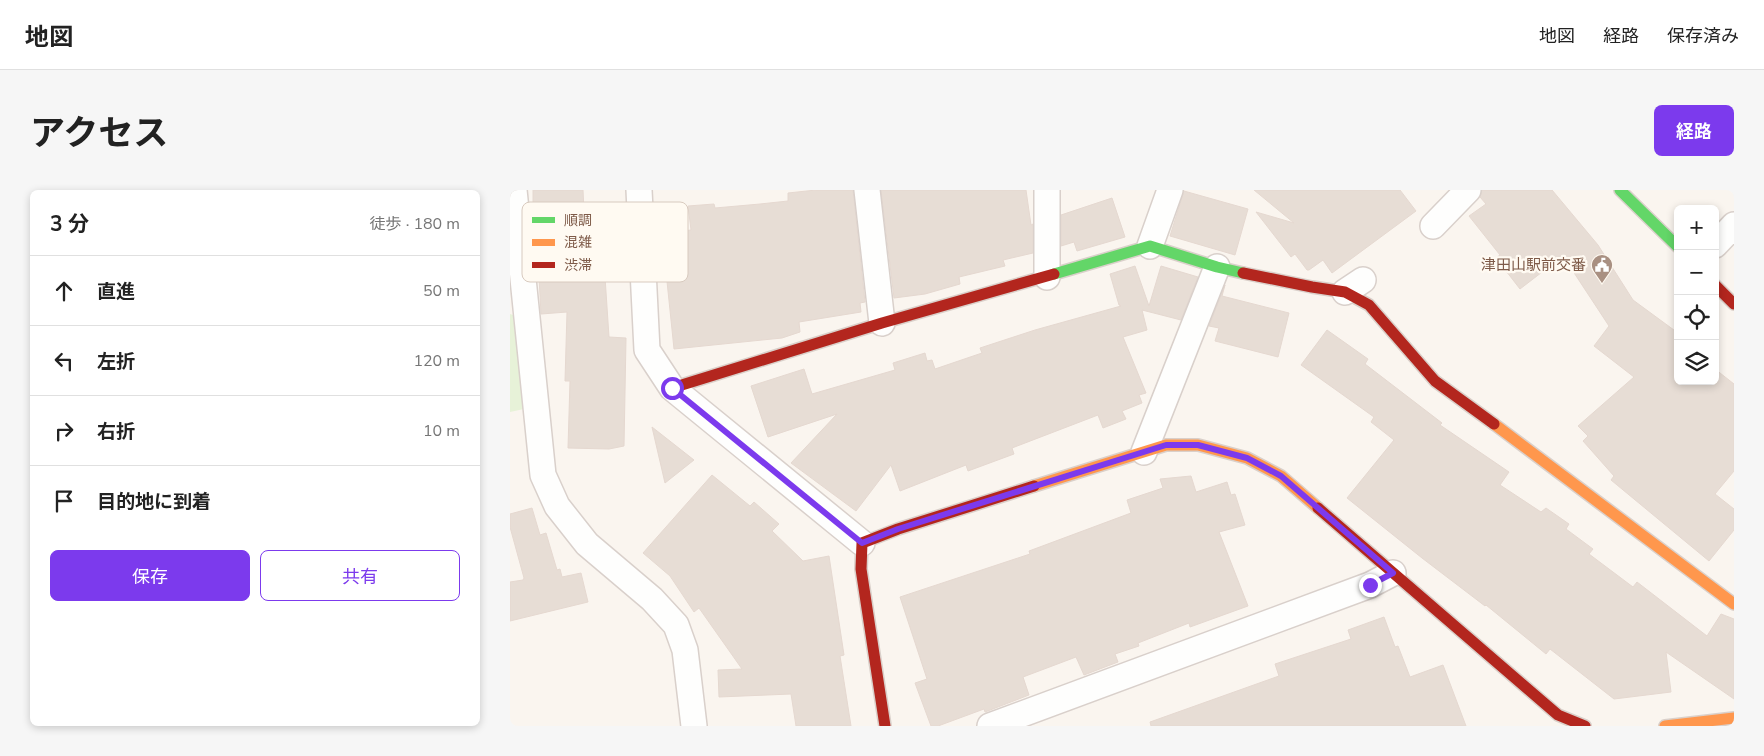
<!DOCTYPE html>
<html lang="ja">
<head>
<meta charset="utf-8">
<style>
	body { margin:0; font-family:"Nunito Sans","Noto Sans JP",sans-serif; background:#f6f6f6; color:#222 }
	.controls { position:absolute; right:15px; top:15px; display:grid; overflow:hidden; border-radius:8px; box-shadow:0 2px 8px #0003 }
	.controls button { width:45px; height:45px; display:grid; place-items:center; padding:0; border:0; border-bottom:1px solid #e0e0e0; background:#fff; color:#222; font:25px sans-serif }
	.stop { position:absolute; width:15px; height:15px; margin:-11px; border:4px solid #7c3aed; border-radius:50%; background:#fff }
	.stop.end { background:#7c3aed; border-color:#fff; box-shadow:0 1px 5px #0008 }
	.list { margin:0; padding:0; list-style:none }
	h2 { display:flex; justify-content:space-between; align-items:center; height:65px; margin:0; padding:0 20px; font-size:21px }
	h2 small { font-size:16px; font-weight:400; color:#767676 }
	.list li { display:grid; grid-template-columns:32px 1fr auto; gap:15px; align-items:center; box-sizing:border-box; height:70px; padding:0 20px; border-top:1px solid #e0e0e0 }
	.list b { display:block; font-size:19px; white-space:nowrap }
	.list em { font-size:16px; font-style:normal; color:#767676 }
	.actions { display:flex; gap:10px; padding:15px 20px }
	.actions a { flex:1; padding:11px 0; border:1px solid #7c3aed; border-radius:8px; text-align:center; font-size:18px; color:#7c3aed }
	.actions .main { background:#7c3aed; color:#fff }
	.icon { flex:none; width:28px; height:28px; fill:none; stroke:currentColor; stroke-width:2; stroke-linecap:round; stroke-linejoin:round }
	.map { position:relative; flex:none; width:1224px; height:536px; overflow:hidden; border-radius:8px }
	header { display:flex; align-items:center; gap:30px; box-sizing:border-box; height:70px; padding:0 25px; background:#fff; border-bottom:1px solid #e0e0e0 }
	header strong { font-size:24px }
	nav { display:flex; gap:28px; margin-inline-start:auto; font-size:18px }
	.intro { display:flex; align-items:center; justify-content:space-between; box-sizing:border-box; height:120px; padding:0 30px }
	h1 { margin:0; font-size:35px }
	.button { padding:12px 22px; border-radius:8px; background:#7c3aed; color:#fff; font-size:18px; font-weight:700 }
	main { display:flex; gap:30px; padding:0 30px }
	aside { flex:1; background:#fff; border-radius:8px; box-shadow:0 2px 8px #0003 }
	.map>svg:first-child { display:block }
	.green { fill:#e7f2d8 }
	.building { fill:#e7ddd5; stroke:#e5d8d0 }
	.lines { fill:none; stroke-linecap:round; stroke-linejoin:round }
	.street-casing { stroke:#d9d0cb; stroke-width:28 }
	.fast-casing { stroke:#dad0ca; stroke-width:14 }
	.slow-casing { stroke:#dad0ca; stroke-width:14 }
	.jam-casing { stroke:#dad0ca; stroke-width:14 }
	.street { stroke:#fefefd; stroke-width:25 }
	.fast { stroke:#63d668; stroke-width:11 }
	.slow { stroke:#ff974d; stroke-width:11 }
	.jam { stroke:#b3261e; stroke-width:11 }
	.route { stroke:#7c3aed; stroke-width:6 }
	.labels { text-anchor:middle; stroke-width:4.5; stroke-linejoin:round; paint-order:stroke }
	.poi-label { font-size:15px; fill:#7e5a48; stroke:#fffaf2; text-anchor:end }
	.key { fill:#fffaf2; stroke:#d8cabf; stroke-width:1 }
	.key-label { font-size:14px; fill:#7e5a48 }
</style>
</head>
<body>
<header>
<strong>地図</strong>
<nav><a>地図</a><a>経路</a><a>保存済み</a></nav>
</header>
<div class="intro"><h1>アクセス</h1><a class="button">経路</a></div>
<main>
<aside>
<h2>3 分<small>徒歩 · 180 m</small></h2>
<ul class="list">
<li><svg class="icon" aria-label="ahead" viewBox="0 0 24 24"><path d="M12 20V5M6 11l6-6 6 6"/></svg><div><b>直進</b></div><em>50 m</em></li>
<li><svg class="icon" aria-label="left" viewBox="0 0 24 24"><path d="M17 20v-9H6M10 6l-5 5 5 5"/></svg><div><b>左折</b></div><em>120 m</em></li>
<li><svg class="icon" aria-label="right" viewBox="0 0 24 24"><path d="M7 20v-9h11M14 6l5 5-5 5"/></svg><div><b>右折</b></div><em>10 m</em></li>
<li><svg class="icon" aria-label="arrive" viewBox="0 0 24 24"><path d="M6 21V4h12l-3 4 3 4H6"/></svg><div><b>目的地に到着</b></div></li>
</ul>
<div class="actions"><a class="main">保存</a><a>共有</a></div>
</aside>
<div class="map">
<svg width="1224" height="536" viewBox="0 0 1224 536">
	<rect width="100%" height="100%" fill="#faf5ef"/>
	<polygon class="green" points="0,124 3,125 14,219 0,222"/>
	<g class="building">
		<polygon points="23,0 73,0 74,21 87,21 88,87 95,87 99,147 116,148 114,256 99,259 58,258 60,191 55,191 57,122 31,124 27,51 24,51 23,48"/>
		<polygon points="306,0 343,0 355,112 350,113 351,122 289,132 290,142 272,148 164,159 152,43 181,40 178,16 204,14 205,18 250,14 278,11 278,3"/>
		<polygon points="371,0 516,0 521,35 523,34 523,63 493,70 495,76 449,87 450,94 415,104 384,108"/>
		<polygon points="744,0 890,0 906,21 822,83 813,70 799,80 797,80 785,64 781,67 746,22 784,33"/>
		<polygon points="972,0 1042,0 1088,55 1123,110 1168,143 1168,191 1205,191 1205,179 1224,194 1224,281 1205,304 1224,319 1224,340 1199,371 1101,290 1104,286 1073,251 1078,246 1068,236 1124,187 1084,156 1099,136 1053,66 1010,99 986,68 990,65 959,26 976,14 970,7"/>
		<polygon points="674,1 738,19 725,65 660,46"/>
		<polygon points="602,8 615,47 567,61 564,52 551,56 551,25"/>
		<polygon points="625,76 639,116 651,76 688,87 671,130 632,120 637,140 613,147 636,203 629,205 632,213 612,221 616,229 593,238 588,225 502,258 504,264 458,281 456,275 390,301 381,275 346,321 281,273 327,224 258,247 241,196 294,179 302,204 385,180 383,173 415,163 417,171 422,170 425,179 472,163 470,158 525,140 611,116 609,115 600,84"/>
		<polygon points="715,95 712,106 779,123 768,167 705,151 709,138 699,136"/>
		<polygon points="817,140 858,169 855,174 932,233 930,235 999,282 990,295 1031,322 1036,318 1059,334 1056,339 1083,359 1079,364 1123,397 1127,392 1197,446 1211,424 1224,429 1224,509 1156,462 1161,502 1104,509 1040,459 1036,464 976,415 975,416 912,368 837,308 884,250 861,232 864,227 791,175"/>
		<polygon points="142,237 184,270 155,293"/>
		<polygon points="202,285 240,316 244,312 269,334 262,341 293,371 319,366 334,465 330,466 341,536 286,536 281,504 209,507 208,480 232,479 189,418 184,422 160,386 133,363"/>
		<polygon points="681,286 686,302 717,292 721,305 725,304 735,335 709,342 738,416 680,437 679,433 628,453 629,456 605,464 608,472 574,485 566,467 513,487 519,505 475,522 474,519 428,536 421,536 405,493 417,489 390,407 520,364 519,361 621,323 617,310 653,298 650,289"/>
		<polygon points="22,318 30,345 36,343 47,380 50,379 52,387 71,383 78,412 0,431 0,392 13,390 14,388 0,337 0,324"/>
		<polygon points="874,427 885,457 888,456 900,487 933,475 956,536 641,536 640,532 769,486 765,474 841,449 838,440"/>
	</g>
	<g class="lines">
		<g class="street-casing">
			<g id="street">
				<polyline points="4,0 33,285 47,316 77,354 142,409 166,435 175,460 184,536"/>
				<polyline points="129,0 137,160 162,198 352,353"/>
				<polyline points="357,0 372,133"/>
				<polyline points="923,36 958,0"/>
				<polyline points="1205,55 1224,35"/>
				<polyline points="640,56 660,0"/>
				<polyline points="537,87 537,0"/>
				<polyline points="835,102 853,90"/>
				<polyline points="634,262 707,77"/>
				<polyline points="480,536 860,395 883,383"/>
			</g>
		</g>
		<g class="fast-casing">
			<g id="fast">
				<polyline points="1110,0 1168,57"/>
				<polyline points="544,84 640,56 707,77 733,83"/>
			</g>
		</g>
		<g class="slow-casing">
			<g id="slow">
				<polyline points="984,234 1224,414"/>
				<polyline points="524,296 656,255 688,255 737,268 771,286 808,318"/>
				<polyline points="1155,536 1224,528"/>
			</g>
		</g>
		<g class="jam-casing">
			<g id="jam">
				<polyline points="733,83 802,97 835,102 859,115 925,191 984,234"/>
				<polyline points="1205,95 1224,114"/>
				<polyline points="162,198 372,133 544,84"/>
				<polyline points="808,318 1048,525 1075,536"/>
				<polyline points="375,536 351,379 352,353 388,339 524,296"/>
			</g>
		</g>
		<use href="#street" class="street"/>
		<use href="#fast" class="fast"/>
		<use href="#slow" class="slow"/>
		<use href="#jam" class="jam"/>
	</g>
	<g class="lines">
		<polyline class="route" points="162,198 352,353 388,339 656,255 688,255 737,268 771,286 883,383 860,395"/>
	</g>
	<defs>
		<g id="civic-pin" transform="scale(1.125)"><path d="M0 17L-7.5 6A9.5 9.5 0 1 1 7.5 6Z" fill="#a99082" stroke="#fffaf2"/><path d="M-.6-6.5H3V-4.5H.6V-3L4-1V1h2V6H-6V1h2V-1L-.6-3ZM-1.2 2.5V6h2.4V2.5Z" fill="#fff"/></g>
	</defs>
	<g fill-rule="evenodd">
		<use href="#civic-pin" x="1092" y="75"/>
	</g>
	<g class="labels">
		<g class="poi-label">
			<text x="1076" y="80">津田山駅前交番</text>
		</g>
	</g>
	<rect x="12" y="12" width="166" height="80" rx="8" class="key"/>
	<rect x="22" y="27" width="23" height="6" fill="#63d668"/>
	<rect x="22" y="49" width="23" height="7" fill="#ff974d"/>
	<rect x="22" y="72" width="23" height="6" fill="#b3261e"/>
	<g class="key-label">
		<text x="54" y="35">順調</text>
		<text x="54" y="57">混雑</text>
		<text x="54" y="80">渋滞</text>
	</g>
</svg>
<div class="controls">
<button>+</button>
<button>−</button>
<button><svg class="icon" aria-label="locate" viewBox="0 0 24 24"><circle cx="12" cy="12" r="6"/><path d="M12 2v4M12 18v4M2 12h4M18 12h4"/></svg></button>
<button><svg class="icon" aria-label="layers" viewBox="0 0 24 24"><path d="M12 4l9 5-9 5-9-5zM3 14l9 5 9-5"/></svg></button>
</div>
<div class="stop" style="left:162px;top:198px"></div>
<div class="stop end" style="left:860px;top:395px"></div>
</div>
</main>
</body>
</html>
